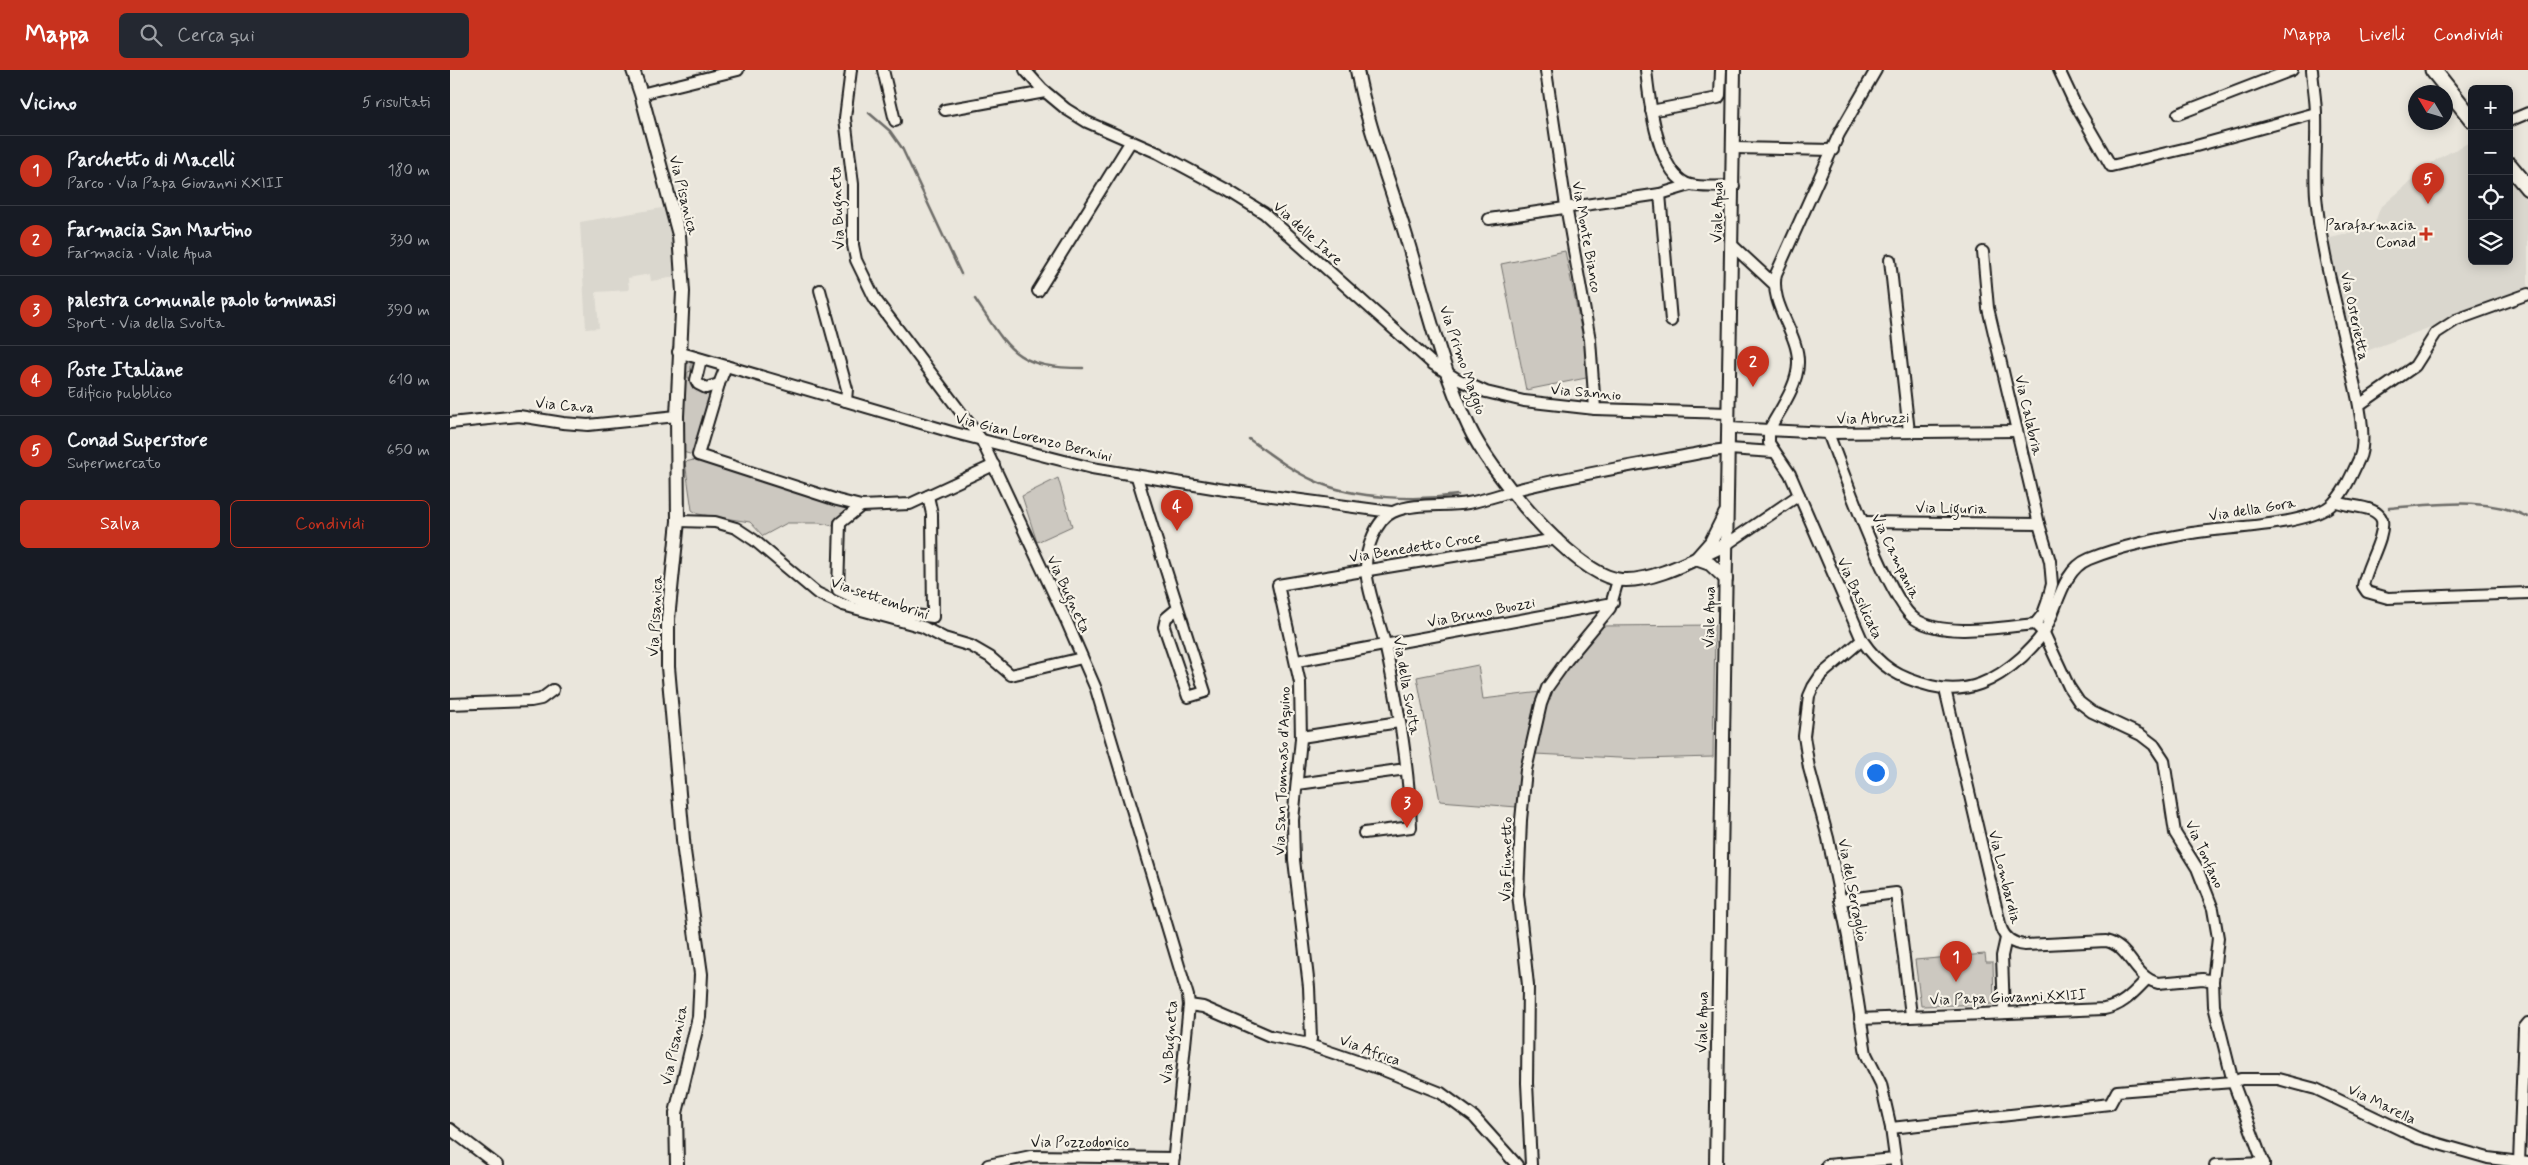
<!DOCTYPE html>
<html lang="it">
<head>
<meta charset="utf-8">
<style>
	body { margin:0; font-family:Mynerve,sans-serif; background:#242831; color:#f1f3f6 }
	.controls { position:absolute; right:15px; top:15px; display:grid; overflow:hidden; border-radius:8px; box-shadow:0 2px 12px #0003 }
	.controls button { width:45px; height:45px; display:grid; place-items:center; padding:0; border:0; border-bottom:1px solid #363941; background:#171b24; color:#f1f3f6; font:25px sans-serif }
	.compass { position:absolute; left:1958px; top:15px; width:45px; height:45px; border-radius:50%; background:#171b24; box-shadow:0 2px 12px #0003; rotate:308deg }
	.you { position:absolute; left:1425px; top:702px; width:18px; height:18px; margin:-12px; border:4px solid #fff; border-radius:50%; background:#1a73e8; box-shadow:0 0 0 8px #1a73e833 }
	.badge { display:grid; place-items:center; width:32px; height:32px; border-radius:50%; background:#c8321e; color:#fff; font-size:16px; font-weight:700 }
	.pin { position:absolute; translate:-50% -41px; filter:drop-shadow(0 1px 2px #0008) }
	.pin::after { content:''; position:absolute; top:26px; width:18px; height:15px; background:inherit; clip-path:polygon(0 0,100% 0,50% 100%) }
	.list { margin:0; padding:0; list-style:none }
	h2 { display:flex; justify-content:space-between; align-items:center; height:65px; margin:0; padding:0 20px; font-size:21px }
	h2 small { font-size:16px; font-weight:400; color:#9ea1a6 }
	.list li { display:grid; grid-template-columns:32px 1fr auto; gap:15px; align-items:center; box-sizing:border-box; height:70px; padding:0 20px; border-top:1px solid #363941 }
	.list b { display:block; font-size:19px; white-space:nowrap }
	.list p { margin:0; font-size:16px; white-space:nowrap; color:#9ea1a6 }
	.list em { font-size:16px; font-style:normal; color:#9ea1a6 }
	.actions { display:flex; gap:10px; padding:15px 20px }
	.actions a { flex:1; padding:11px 0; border:1px solid #c8321e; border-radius:8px; text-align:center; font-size:18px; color:#c8321e }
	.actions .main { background:#c8321e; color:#fff }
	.icon { flex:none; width:28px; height:28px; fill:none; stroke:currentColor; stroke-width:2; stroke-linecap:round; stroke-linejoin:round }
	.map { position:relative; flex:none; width:2078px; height:1095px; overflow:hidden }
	header { display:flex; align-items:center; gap:30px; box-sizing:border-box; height:70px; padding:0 25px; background:#c8321e; color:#fff }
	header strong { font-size:24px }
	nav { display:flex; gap:28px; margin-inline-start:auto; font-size:18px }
	.search { width:350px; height:45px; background:#242831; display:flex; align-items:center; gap:12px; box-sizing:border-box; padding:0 18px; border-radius:8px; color:#9ea1a6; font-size:19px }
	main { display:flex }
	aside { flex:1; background:#171b24 }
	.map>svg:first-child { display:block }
	.built { fill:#dad7ce }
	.green { fill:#ccc8c0; stroke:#74726e }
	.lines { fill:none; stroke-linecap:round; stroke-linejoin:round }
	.stream { stroke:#6d6c68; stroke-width:2.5 }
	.minor-casing { stroke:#1c1c1c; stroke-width:14 }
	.tertiary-casing { stroke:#1c1c1c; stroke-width:16 }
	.primary-casing { stroke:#1c1c1c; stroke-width:19 }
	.minor { stroke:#f7f3e8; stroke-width:10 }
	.tertiary { stroke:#f7f3e8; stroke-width:12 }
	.primary { stroke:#f7f3e8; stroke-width:15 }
	.poi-dot { fill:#c8321e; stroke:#f7f3e8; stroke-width:2 }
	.labels { text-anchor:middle; stroke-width:4.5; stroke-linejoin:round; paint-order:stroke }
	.street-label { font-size:15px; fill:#1c1c1c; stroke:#f7f3e8 }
	.poi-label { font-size:15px; fill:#1c1c1c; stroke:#f7f3e8; text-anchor:end }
</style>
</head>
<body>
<header>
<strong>Mappa</strong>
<div class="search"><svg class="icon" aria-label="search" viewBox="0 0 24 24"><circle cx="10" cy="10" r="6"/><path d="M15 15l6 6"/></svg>Cerca qui</div>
<nav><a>Mappa</a><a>Livelli</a><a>Condividi</a></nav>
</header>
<main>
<aside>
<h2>Vicino<small>5 risultati</small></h2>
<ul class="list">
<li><span class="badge">1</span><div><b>Parchetto di Macelli</b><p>Parco · Via Papa Giovanni XXIII</p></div><em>180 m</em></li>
<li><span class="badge">2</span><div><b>Farmacia San Martino</b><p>Farmacia · Viale Apua</p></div><em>330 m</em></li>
<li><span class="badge">3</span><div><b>palestra comunale paolo tommasi</b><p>Sport · Via della Svolta</p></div><em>390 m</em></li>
<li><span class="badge">4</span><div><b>Poste Italiane</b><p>Edificio pubblico</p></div><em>610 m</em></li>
<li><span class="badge">5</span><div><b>Conad Superstore</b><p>Supermercato</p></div><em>650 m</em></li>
</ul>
<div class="actions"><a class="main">Salva</a><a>Condividi</a></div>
</aside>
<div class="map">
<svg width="2078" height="1095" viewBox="0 0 2078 1095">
	<rect width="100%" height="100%" fill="#eae6dc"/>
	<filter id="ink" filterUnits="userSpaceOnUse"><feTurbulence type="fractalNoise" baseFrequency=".02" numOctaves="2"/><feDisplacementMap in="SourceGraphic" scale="10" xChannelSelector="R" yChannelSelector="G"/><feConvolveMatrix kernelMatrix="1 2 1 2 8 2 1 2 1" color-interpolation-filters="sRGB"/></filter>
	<g filter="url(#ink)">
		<g class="built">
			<polygon points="2022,71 2022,191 2059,191 2059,109 2078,132 2078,216 1997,251 1903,286 1876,169 1923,158 1930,138 1987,89"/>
			<polygon points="218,137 224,163 226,207 201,211 200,204 178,208 179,220 146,222 149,258 136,259 130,152"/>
		</g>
		<g class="green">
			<polygon points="1115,181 1141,307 1076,320 1051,194"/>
			<path d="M238 290 241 291V301L238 302V308H241L244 316 257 322H262L243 385 233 382C233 364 227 302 238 290Z"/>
			<polygon points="248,389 380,433 402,437 384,450 383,456 370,453 337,453 313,466 300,452 248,444 242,440 235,392"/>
			<polygon points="608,408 622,456 587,472 572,426"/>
			<polygon points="1265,555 1263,687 1190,689 1085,684 1095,630 1110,604 1150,556"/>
			<polygon points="1028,595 1033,629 1091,622 1082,652 1067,737 990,731 967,607"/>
			<polygon points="1535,884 1536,892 1543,892 1544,934 1471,936 1465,890"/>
		</g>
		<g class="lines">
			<g class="stream">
				<polyline points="419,43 440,61 452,78 511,204"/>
				<path d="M525 229C560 281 565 298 633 298"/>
				<path d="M799 369C821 385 842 401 867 412 906 429 966 431 1008 425"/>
				<path d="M1939 438C1984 435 2036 426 2078 447"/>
			</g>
			<g class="minor-casing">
				<g id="minor">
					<polyline points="401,0 395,48 403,114 403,175 406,190 425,229 531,369 616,550 646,619 738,926 739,935 723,1095"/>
					<polyline points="433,0 445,51"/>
					<polyline points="575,0 592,19 616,39 637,52 708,83 777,120 814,143 983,294 1007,309 1036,322 1074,331 1145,339 1279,343"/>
					<path d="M1196 0C1199 28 1207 107 1241 115 1253 118 1270 116 1284 116"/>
					<polyline points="1609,0 1624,32 1661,96 1746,76 1866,43"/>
					<polyline points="1096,1 1116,136 1140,270 1145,339"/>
					<polyline points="191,24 288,0"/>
					<polyline points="495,40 595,22"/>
					<polyline points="1201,41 1268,28 1270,25 1271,0"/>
					<polyline points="1728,44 1842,0"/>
					<polyline points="2059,51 2078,43"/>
					<polyline points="1284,78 1383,80"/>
					<polyline points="1210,124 1221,251"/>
					<polyline points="1039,149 1210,124 1240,115"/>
					<polyline points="1283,176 1324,214"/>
					<polyline points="1533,182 1538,238 1589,454 1600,491 1602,514 1597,533 1593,544 1585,554"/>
					<polyline points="1440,190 1459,362"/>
					<polyline points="370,220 397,319 396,331"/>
					<polyline points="588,221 681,71"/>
					<polyline points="228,282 505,363 642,398 769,419 941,442"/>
					<polyline points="251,289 246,310 248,314 256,318 269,314 276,296"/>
					<polyline points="269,314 248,385 387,430 411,436 460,434 544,395"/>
					<polyline points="1909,335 1965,296 1986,263 2006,250 2078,224"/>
					<polyline points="0,353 69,346 113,353 138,355 227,346"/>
					<polyline points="1279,358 1378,363 1567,361"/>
					<path d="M1319 360V373L1340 404 1412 570C1430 597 1449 608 1481 616 1518 625 1545 611 1572 587 1580 579 1590 570 1595 560 1608 537 1612 500 1639 489 1671 476 1708 469 1742 463 1776 457 1854 456 1880 436 1893 426 1902 404 1909 389 1919 368 1905 317 1900 295 1888 239 1871 183 1866 126 1864 99 1867 72 1866 45 1866 30 1863 15 1862 0"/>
					<path d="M1319 360C1329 341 1348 316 1348 293 1349 263 1319 235 1326 204L1389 64 1426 0"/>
					<path d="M1378 363C1392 398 1439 532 1465 549 1493 568 1552 557 1585 554L1594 563 1619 617 1629 632 1642 642 1691 665 1704 675 1714 690 1725 763 1747 798 1763 839 1768 868 1763 911 1764 936 1783 1012 1814 1095"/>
					<path d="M687 407C709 479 732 551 755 622L738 627 714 557 716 548 728 538"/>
					<path d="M1885 431C1898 438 1926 434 1932 450 1935 468 1916 496 1913 516L1917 522 1938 528 2078 523"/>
					<path d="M411 436 390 453 388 520C425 538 442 543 483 547L482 444 478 426"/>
					<polyline points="228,451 265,452 286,458 304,470 367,523 393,535 473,557 494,568 521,576 540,587 561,605 632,588"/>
					<polyline points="1413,452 1589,454"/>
					<polyline points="1277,474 1349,425"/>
					<polyline points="1412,570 1371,605 1363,617 1359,626 1354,666 1359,698 1378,768 1398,867 1416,984 1431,1014 1441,1058 1446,1095"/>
					<polyline points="847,591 1163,533"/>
					<path d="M1495 619 1551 858C1555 869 1563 874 1575 875L1656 871C1681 877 1683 907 1708 913L1753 909 1763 911"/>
					<polyline points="0,634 81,631 91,629 103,620"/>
					<polyline points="851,667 949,652"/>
					<polyline points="848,714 956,699"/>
					<path d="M914 763 961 757C959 697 948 633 935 574 930 553 916 518 916 497 916 480 925 450 943 442 965 432 994 437 1018 433 1035 430 1052 424 1069 419 1132 403 1198 393 1261 381L1279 379 1324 382"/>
					<polyline points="1390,830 1446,823 1461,945"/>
					<polyline points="739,935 753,937 820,966 854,973 936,1001 991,1023 1024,1047 1067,1095"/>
					<polyline points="1554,943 1552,886 1556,868"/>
					<path d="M1410 949 1654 939C1673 936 1684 922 1697 909"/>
					<polyline points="854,973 859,972 861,969 859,917 844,790 843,750 851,669 850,613 828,515 1107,469"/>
					<polyline points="1441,1058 1660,1034 1667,1021 1783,1012 1791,1009 1828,1009 1866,1019 1968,1068 2038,1088 2078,1093"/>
					<polyline points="0,1059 47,1095"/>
					<polyline points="2069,1093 2074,958 2078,953"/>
					<polyline points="538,1095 581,1086 724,1088"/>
					<polyline points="1081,1095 1077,1013 1078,915 1068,824 1071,750 1076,700 1091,634 1097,618 1117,590 1160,538 1168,510"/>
					<polyline points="1377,1095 1445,1089"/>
					<polyline points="1765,1095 1814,1093"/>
				</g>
			</g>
			<g class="tertiary-casing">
				<g id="tertiary">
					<polyline points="183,0 191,24 229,165 233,222 227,346 228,451 218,549 218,597 234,781 251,904 249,947 226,1043 227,1095"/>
					<path d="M907 0C917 55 939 110 955 163 975 228 990 296 1019 357 1039 400 1120 500 1166 509 1197 516 1249 487 1277 474"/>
					<polyline points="1275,444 1261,472 1246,489 1260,494 1276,509"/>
					<polyline points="1266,1095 1284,0"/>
				</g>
			</g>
			<g class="primary-casing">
				<g id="primary">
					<polyline points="1983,0 2022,49"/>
					<polyline points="2059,95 2078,118"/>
				</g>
			</g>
			<use href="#minor" class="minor"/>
			<use href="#tertiary" class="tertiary"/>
			<use href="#primary" class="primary"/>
		</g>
	</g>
	<path class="poi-dot" d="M1973.5 156.5h5v5h5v5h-5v5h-5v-5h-5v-5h5z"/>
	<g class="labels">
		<g class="street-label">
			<text transform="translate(234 125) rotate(76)" y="5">Via Pisanica</text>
			<text transform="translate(387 138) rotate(-93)" y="5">Via Bugneta</text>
			<text transform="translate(1267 142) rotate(-89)" y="5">Viale Apua</text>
			<text transform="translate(858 163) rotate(42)" y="5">Via delle Iare</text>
			<text transform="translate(1137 167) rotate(80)" y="5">Via Monte Bianco</text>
			<text transform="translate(1905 246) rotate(78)" y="5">Via Osterietta</text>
			<text transform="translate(1013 290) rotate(71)" y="5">Via Primo Maggio</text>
			<text transform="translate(1136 322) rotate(5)" y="5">Via Sannio</text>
			<text transform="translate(115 335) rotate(5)" y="5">Via Cava</text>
			<text transform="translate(1579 345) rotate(77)" y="5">Via Calabria</text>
			<text transform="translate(1423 348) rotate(-1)" y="5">Via Abruzzi</text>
			<text transform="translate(584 367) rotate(14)" y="5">Via Gian Lorenzo Bernini</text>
			<text transform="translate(1501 438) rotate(1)" y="5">Via Liguria</text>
			<text transform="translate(1802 439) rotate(-9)" y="5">Via della Gora</text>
			<text transform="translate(965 477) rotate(-9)" y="5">Via Benedetto Croce</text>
			<text transform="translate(1446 486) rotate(64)" y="5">Via Campania</text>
			<text transform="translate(619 524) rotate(65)" y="5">Via Bugneta</text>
			<text transform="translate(430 528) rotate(19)" y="5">Via settembrini</text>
			<text transform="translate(1410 528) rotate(65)" y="5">Via Basilicata</text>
			<text transform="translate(1031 542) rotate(-11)" y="5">Via Bruno Buozzi</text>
			<text transform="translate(205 546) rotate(-87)" y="5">Via Pisanica</text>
			<text transform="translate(1259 547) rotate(-89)" y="5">Viale Apua</text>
			<text transform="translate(957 616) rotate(80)" y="5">Via della Svolta</text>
			<text transform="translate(832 701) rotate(-88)" y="5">Via San Tommaso d'Aquino</text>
			<text transform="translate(1755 784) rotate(65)" y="5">Via Tonfano</text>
			<text transform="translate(1056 789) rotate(-89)" y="5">Via Fiumetto</text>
			<text transform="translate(1555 807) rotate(76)" y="5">Via Lombardia</text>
			<text transform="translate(1403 820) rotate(79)" y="5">Via del Serraglio</text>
			<text transform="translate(1558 927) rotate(-2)" y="5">Via Papa Giovanni XXIII</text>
			<text transform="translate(1252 952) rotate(-89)" y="5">Viale Apua</text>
			<text transform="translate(719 972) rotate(-86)" y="5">Via Bugneta</text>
			<text transform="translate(224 975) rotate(-78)" y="5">Via Pisanica</text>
			<text transform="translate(920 980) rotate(20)" y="5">Via Africa</text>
			<text transform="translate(1932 1034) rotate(26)" y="5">Via Marella</text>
			<text x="630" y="1077">Via Pozzodonico</text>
		</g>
		<g class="poi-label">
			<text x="1966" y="160">Parafarmacia<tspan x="1966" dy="17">Conad</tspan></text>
		</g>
	</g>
</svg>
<div class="controls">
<button>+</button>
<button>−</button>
<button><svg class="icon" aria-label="locate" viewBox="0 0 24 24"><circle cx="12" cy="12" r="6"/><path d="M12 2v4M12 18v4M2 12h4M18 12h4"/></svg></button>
<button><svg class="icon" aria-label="layers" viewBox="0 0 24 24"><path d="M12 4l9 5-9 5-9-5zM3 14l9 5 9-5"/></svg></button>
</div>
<svg class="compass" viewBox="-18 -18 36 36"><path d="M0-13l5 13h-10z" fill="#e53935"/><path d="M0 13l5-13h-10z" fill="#9ea1a6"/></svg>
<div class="you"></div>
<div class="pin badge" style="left:1506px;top:912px">1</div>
<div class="pin badge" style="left:1303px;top:317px">2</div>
<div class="pin badge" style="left:957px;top:758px">3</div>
<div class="pin badge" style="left:727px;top:461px">4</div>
<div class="pin badge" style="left:1978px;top:134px">5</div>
</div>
</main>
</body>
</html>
